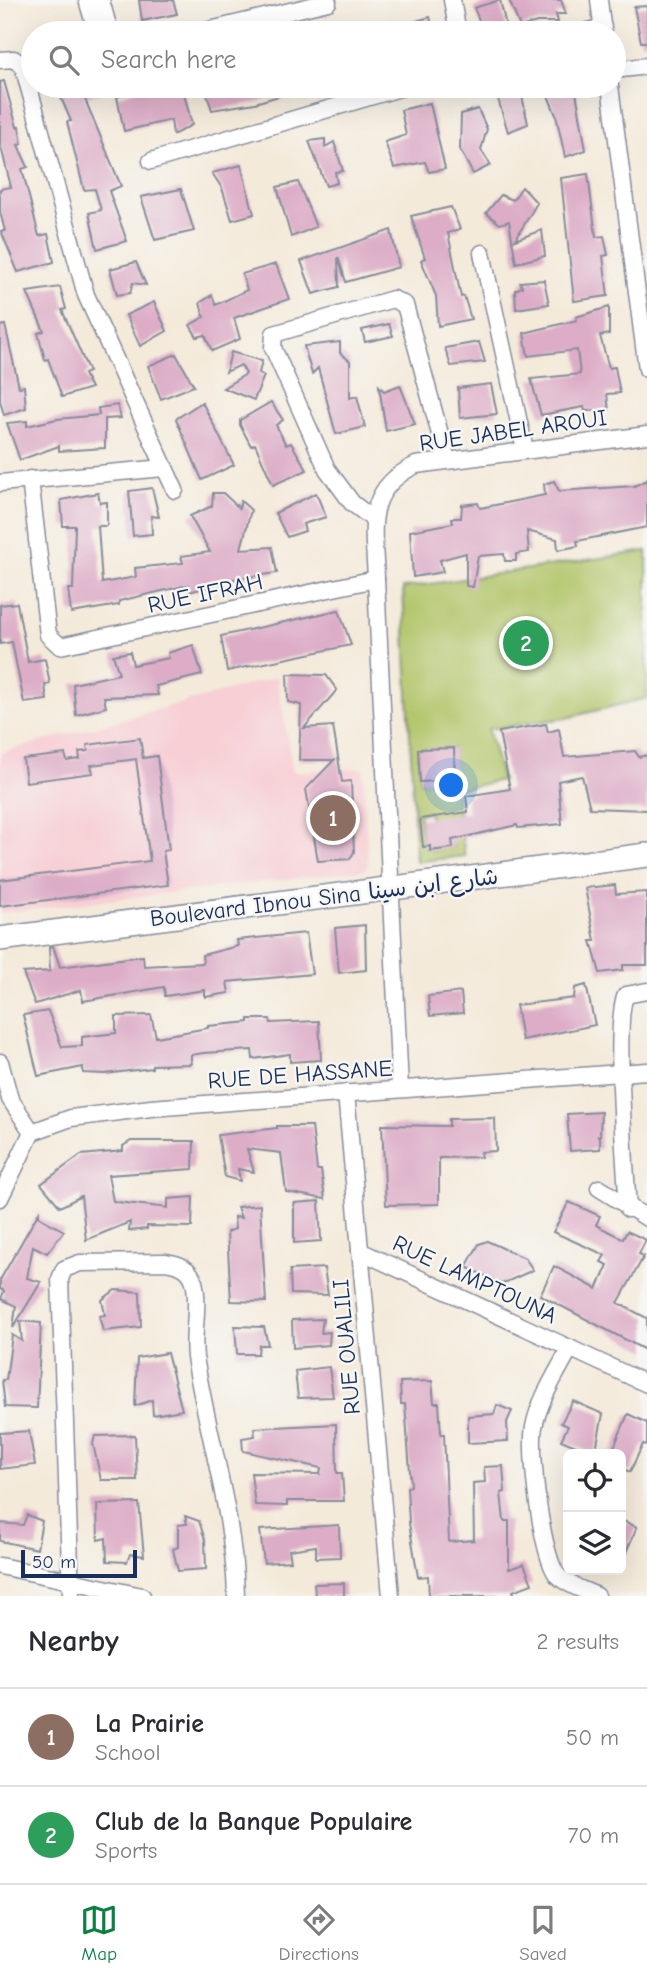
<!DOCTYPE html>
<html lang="en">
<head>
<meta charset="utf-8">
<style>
	body { margin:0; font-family:"Comic Neue","Playpen Sans Arabic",sans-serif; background:#f2f2f3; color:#2b2b33 }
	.controls { position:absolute; right:21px; bottom:21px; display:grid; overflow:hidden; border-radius:10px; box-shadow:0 7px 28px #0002 }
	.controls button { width:63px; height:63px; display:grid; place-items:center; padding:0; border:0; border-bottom:2px solid #e1e1e2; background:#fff; color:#2b2b33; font:35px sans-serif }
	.scale { position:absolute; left:21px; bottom:18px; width:116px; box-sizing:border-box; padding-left:7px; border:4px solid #1b2f5e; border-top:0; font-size:19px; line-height:24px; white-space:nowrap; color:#1b2f5e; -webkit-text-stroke:5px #f6f6f2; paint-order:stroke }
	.you { position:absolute; left:452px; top:786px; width:24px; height:24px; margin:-18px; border:5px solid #fff; border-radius:50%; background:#1a73e8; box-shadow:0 0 0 10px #1a73e833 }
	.badge { display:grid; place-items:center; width:46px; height:46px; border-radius:50%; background:#0b8043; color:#fff; font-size:23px; font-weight:700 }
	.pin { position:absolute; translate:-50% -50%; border:4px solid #fff; box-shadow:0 2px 7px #0006 }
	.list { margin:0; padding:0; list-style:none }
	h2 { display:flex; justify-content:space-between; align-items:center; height:91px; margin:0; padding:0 28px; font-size:30px }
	h2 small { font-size:23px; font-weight:400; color:#7c7c81 }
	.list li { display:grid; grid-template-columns:46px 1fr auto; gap:21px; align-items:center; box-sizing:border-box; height:98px; padding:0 28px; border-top:2px solid #e1e1e2 }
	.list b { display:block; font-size:26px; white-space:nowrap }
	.list p { margin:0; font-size:23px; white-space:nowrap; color:#7c7c81 }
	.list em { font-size:23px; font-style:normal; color:#7c7c81 }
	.icon { flex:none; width:38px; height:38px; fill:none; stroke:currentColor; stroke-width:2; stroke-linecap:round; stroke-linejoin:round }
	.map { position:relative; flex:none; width:647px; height:1596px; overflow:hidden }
	.search { position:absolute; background:#fff; box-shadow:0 7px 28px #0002; left:21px; right:21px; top:21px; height:77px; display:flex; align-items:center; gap:18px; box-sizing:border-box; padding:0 24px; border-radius:38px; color:#7c7c81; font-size:26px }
	.sheet { height:287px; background:#fff }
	nav { display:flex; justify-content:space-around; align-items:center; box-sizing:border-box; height:98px; border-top:2px solid #e1e1e2; background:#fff; font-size:19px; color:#7c7c81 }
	nav a { display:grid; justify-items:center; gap:4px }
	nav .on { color:#0b8043 }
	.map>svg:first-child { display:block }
	.built { fill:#f7cfd5 }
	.green { fill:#b1c468; stroke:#667a63; stroke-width:2; fill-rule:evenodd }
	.building { fill:#ddadc7 }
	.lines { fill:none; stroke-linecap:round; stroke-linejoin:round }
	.street-casing { stroke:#888c9c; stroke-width:19 }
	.secondary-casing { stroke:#888c9c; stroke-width:26 }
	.street { stroke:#fff; stroke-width:16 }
	.secondary { stroke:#fff; stroke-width:23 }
	.labels { text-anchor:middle; stroke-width:5; stroke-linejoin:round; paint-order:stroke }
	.street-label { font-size:23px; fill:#1b2f5e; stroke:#f6f6f2 }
</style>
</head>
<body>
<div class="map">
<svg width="647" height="1596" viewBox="0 0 647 1596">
	<rect width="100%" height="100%" fill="#f6f6f2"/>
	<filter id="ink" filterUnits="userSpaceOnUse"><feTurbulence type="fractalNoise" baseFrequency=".0143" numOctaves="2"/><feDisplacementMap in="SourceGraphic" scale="14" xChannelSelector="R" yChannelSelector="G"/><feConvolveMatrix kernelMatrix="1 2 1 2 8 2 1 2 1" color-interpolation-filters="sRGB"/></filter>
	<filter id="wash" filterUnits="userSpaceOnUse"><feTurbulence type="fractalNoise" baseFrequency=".00686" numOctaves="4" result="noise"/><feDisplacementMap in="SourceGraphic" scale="28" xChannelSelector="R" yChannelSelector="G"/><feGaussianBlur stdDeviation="1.57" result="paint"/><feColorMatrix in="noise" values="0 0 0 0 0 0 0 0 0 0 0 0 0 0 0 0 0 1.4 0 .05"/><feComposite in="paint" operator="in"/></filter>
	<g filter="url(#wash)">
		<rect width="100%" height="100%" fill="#f4eada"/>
		<polygon class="built" points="277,677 293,772 363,768 368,864 365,870 0,913 0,753"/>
		<path class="green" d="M647 551V698L566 718 488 729 502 780 455 790 465 856 416 862 403 588ZM453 748 455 780 420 782 418 750ZM429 812 430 818 453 847 431 851 430 846 423 847 419 814Z"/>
		<g id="blocks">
			<g class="building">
				<polygon points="139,0 173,0 177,14 142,21"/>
				<polygon points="500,0 507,30 484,33 474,8"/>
				<polygon points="509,0 561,0 566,14 556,14 558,22 537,22 520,27"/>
				<polygon points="647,6 647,42 641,42 634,7"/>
				<polygon points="430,17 434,33 386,33 385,30"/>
				<polygon points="4,81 17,127 19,126 22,144 18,145 28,167 22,169 39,236 48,234 54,262 18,272 1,231 5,231 0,212 0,189 11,187 0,143 0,82"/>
				<polygon points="56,86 111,86 111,90 84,97 121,186 109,191 127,241 97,249 89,213 101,210 95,189 84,190 67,122 71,121"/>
				<polygon points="149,86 182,86 192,125 173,135 171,120 124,131 117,97"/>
				<polygon points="204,86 303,86 303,89 255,103 212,110"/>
				<polygon points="494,86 520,86 528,124 508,132"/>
				<polygon points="544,86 575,86 586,150 565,157 556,115"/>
				<polygon points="430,103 445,169 429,172 425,162 394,168 385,142 406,135 401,110"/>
				<polygon points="478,109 487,129 481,150 491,165 473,174 460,150 461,114"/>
				<polygon points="325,139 325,147 334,142 343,171 335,172 337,183 326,186 309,141"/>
				<polygon points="241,165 254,214 232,220 222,188 212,173"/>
				<polygon points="588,174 596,237 604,236 608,255 603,256 608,296 574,301 561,178"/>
				<polygon points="298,182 316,227 291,237 277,187"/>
				<polygon points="522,187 537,203 515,240 542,230 545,256 516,263 509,221 500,224 486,213 501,195 513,200"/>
				<polygon points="181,189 194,231 155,240 141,197"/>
				<polygon points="451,207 460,229 448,233 461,297 464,296 471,319 438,326 436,296 421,260 425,258 411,216"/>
				<polygon points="391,230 399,267 346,282 338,257 339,287 313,294 301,261"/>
				<polygon points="136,262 146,285 133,283 130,293 117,295 110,269"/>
				<polygon points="276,264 289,299 234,318 240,339 212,351 205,335 197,337 190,325 204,317 200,303 212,295 216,305 247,290 242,274"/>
				<polygon points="544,280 549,304 516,309 515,290 522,287 520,282"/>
				<polygon points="60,287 66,309 62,310 89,372 84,374 91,388 62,397 48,359 45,360 38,333 44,331 27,292"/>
				<polygon points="154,302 167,331 140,346 126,315"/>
				<polygon points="609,307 609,334 600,336 609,368 615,367 620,393 607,394 609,410 585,411 584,407 541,415 531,379 580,374 577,350 528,356 524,333 577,320 576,317"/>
				<polygon points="389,324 393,336 365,342 362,330"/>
				<polygon points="5,325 19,387 24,386 26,408 4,415 0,401 0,326"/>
				<polygon points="340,342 340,353 350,361 350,398 357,396 365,427 336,434 318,368 312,374 304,346"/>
				<polygon points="479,342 485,362 451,366 445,348"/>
				<polygon points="231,352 262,361 259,373 264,376 254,400 223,388 246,374 241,365 226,372"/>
				<polygon points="176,354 194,386 161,399 148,366"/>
				<polygon points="491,384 497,414 460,418 458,388"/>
				<polygon points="400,385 415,424 386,431 379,386 384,391"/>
				<polygon points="202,402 234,465 202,480 176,419"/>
				<polygon points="271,402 283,420 276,425 286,445 291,443 307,470 273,485 255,444 251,446 240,425 240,420"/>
				<polygon points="117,405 121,418 105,419 105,448 59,451 59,446 20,460 7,423 27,421 27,426 57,419 99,415 98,408"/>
				<polygon points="647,480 647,527 577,541 578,546 558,550 557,539 527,531 529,552 516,554 516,561 505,561 504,554 478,556 473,587 466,586 466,553 440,560 443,572 413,577 410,531 453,523 452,518 461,518 462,505 478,503 480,508 545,495 544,484 554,481 559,491 634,486"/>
				<polygon points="152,488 159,517 151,516 152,534 133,536 129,491"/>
				<polygon points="98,493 100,503 107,502 107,526 98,526 102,583 136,577 135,568 183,563 181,556 210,552 190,516 212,506 213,493 223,493 239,508 241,501 251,510 241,549 272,547 277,573 220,581 220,584 189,592 188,585 119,601 119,605 71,613 68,589 73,589 75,526 63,526 61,500"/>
				<polygon points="316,493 326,517 303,524 305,531 287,537 275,513"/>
				<polygon points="17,603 28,662 45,659 50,684 45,685 47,700 24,703 12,642 0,644 0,605"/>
				<polygon points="339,610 351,645 227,671 221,636"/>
				<polygon points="193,645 202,675 156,686 158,695 104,697 106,707 76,715 73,684 119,674 113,655 130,652 133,665 169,658 168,653"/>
				<polygon points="287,674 326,675 337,690 304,728 333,726 342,782 351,781 354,852 350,859 318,861 306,789 334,760 299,760 301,705 288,702"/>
				<polygon points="546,724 548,732 559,729 564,757 635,751 639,757 647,755 647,810 590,808 582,776 558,781 562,824 518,828 517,825 452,840 453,848 430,851 430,846 423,847 420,819 468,812 466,796 510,789 499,732"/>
				<polygon points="140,738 143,758 157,756 169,850 163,851 168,885 0,906 0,880 150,861 136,759 91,765 93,773 26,782 23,759 65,754 67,761 80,759 79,752 88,751 87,745"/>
				<polygon points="454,748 455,780 420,782 418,749"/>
				<polygon points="615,885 616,894 647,892 647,965 623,965 623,970 600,973 591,941 595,941 585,888"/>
				<polygon points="365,925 366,970 339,973 335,928"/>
				<polygon points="306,933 312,974 227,982 229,993 205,997 205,990 165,996 164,987 83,1001 81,990 35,1004 23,973 50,971 49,947 53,946 60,967 143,956 144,966 203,963 202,955 238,946 237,940"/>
				<polygon points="586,985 595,1025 522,1040 516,1005 574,998 575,988"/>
				<polygon points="461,992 463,1013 430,1016 428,996"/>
				<polygon points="48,1011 62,1047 82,1046 82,1037 116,1033 116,1016 151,1015 156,1037 208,1028 208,1026 249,1022 249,1019 270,1019 271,1023 319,1021 321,1060 290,1062 290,1054 253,1059 252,1050 203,1053 191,1055 191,1064 152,1065 152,1068 105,1074 83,1073 83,1067 38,1076 23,1015"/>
				<polygon points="601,1112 600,1136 597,1136 600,1137 600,1149 570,1151 567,1114"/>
				<polygon points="495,1118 496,1151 480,1152 481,1157 439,1158 439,1204 386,1205 382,1125 449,1126 449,1119"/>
				<polygon points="277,1126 312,1126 317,1170 321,1170 325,1199 286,1192 281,1153 247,1149 254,1172 238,1169 240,1181 225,1177 218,1135 277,1128"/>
				<polygon points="131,1141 194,1141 193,1169 108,1175 113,1201 117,1202 168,1208 168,1199 193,1197 192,1227 147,1226 147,1229 129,1231 130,1222 86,1240 81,1196 60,1207 41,1184 81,1155 123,1151 123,1146"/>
				<polygon points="319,1201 321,1241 294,1243 294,1203"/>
				<polygon points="569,1202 600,1216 596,1225 623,1239 627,1231 646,1240 639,1254 644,1256 618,1303 647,1318 647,1351 540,1295 554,1266 597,1289 608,1265 601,1262 605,1255 553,1232"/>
				<polygon points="260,1205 266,1302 231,1301 227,1232 235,1229 234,1217 241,1218 237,1207"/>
				<polygon points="39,1212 39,1217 64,1231 47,1253 33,1246 27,1278 41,1282 13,1328 16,1306 1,1299 4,1291 0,1289 0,1280"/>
				<polygon points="487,1241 525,1258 533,1270 502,1284 466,1267 479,1244"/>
				<polygon points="324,1268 328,1295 291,1294 290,1270"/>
				<polygon points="115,1290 140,1292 141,1327 103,1331 99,1316 105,1315 102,1300"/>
				<polygon points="323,1319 321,1333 330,1332 329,1345 293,1348 292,1320"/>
				<polygon points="20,1321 41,1323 37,1408 5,1407 2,1380 6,1380 12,1335 22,1341"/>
				<polygon points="235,1326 264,1327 268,1345 259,1345 258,1354 237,1354"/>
				<polygon points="167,1353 182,1410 153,1415 152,1400 135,1406 137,1358"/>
				<polygon points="329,1367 333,1397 298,1398 295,1371"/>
				<polygon points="432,1381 434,1403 439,1403 441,1434 444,1434 449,1542 474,1540 473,1483 485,1482 484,1467 503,1466 505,1492 501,1493 504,1521 509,1521 509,1569 524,1564 532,1584 513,1591 515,1596 429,1596 428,1576 418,1577 409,1523 407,1487 411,1486 405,1404 401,1404 400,1382"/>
				<polygon points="573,1401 603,1414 595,1454 561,1440 568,1426 561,1423"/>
				<polygon points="497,1405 512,1411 507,1422 508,1441 468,1443 468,1416 494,1414"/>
				<polygon points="628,1414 647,1423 647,1445 643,1444 630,1472 621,1468 621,1454 611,1454"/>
				<polygon points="336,1424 337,1473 342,1473 344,1501 287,1501 287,1506 255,1505 251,1473 320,1474 321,1468 243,1451 242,1438 255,1436 254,1428"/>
				<polygon points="29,1431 35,1465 0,1469 0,1433"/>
				<polygon points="135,1435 137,1480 101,1480 93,1444 95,1436"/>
				<polygon points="139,1503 144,1556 130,1554 127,1562 107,1561 106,1538 98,1540 97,1504"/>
				<polygon points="27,1515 42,1521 37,1549 0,1541 0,1523 23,1525"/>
				<polygon points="185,1516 199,1521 205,1540 206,1569 178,1571 173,1549 178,1547 178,1525 187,1524"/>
				<polygon points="621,1520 637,1527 621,1564"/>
				<polygon points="339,1525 340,1557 316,1558 316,1546 289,1550 291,1561 264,1563 260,1530"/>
				<polygon points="344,1583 344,1596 315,1596 314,1584"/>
			</g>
		</g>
	</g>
	<g filter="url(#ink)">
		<use href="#blocks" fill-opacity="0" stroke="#888c9c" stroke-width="2"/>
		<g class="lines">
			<g class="street-casing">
				<g id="street">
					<polyline points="87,0 97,33"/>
					<polyline points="101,0 110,33"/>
					<polyline points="452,0 458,33"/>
					<polyline points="599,0 603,33"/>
					<polyline points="197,33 328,2"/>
					<polyline points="582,33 603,27"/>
					<polyline points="0,60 14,59 23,66 86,295 175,490"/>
					<polyline points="614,70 647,66"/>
					<polyline points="610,86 647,369"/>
					<polyline points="151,161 407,86"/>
					<polyline points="482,253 525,450"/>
					<polyline points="30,479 48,635 60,646 376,579"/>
					<polyline points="0,483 164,468"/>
					<polyline points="373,519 352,503 327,469 273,348 274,334 393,299 405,305 447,460"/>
					<polyline points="0,1062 10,1099 32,1132"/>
					<path d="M400 1089 376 579C374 529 363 490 416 465L647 435"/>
					<polyline points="346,1093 391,1596"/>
					<polyline points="599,1188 647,1218"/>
					<polyline points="0,1198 32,1132 71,1118 151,1108 647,1071"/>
					<path d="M628 1209C626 1174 613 1017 626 995L647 991"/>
					<polyline points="360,1251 647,1384"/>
					<path d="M570 1348C557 1373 539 1400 534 1427 529 1452 542 1559 558 1576 569 1586 584 1590 597 1596"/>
					<polyline points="0,1566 142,1596"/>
					<path d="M71 1596 60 1279 64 1269 80 1263 165 1262C178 1264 190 1267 194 1282 200 1304 192 1333 195 1357 208 1437 234 1514 236 1596"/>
				</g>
			</g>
			<g class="secondary-casing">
				<polyline id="secondary" points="0,939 647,855"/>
			</g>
			<use href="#street" class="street"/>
			<use href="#secondary" class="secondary"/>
		</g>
	</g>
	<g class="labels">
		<g class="street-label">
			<text transform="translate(513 430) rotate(-8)" y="8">RUE JABEL AROUI</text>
			<text transform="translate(205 593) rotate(-12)" y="8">RUE IFRAH</text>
			<text transform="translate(324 897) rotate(-7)" y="8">Boulevard Ibnou Sina شارع ابن سينا</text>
			<text transform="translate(300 1074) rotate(-4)" y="8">RUE DE HASSANE</text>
			<text transform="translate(475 1279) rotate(25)" y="8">RUE LAMPTOUNA</text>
			<text transform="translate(346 1347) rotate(-95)" y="8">RUE OUALILI</text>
		</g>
	</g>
</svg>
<div class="controls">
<button><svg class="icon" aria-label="locate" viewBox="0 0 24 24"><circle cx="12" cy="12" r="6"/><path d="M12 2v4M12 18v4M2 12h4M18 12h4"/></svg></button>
<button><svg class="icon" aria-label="layers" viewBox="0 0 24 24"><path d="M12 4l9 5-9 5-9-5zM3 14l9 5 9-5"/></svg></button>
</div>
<div class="scale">50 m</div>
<div class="you"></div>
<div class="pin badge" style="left:333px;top:818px;background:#8d6e63">1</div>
<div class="pin badge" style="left:526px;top:643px;background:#2e9e5b">2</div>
<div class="search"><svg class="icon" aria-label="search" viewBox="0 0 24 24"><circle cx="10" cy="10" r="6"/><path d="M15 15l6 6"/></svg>Search here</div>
</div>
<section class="sheet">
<h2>Nearby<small>2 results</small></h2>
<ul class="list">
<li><span class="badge" style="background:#8d6e63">1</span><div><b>La Prairie</b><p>School</p></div><em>50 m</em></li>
<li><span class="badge" style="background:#2e9e5b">2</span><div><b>Club de la Banque Populaire</b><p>Sports</p></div><em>70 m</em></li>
</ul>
</section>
<nav>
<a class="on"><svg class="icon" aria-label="map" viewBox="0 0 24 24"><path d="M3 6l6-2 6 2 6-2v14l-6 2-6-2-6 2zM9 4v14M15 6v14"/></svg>Map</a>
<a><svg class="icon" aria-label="directions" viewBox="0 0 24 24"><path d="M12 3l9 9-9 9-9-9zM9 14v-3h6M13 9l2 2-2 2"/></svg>Directions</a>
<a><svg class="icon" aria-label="saved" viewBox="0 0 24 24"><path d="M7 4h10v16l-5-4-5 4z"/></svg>Saved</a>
</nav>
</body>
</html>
